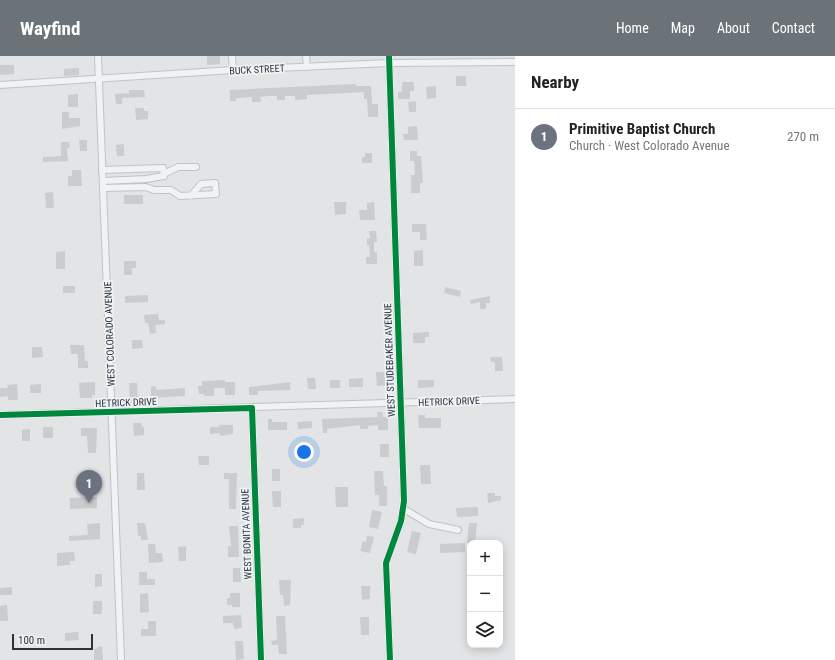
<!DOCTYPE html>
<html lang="en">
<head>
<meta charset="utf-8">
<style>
	body { margin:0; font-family:"Roboto Condensed",sans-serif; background:#f2f2f2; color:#222 }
	.controls { position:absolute; right:12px; bottom:12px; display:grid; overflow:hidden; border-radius:8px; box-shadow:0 2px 10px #0003 }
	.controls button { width:36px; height:36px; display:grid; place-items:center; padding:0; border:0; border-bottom:1px solid #e0e0e0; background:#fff; color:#222; font:20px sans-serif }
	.scale { position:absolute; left:12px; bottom:10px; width:81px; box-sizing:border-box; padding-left:4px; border:2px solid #2b343d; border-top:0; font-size:11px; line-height:14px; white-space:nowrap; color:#2b343d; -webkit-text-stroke:3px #f0f3f5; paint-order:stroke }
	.you { position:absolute; left:304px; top:396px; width:14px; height:14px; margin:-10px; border:3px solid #fff; border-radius:50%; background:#1a73e8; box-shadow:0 0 0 6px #1a73e833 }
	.badge { display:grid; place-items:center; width:26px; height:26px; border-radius:50%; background:#6b7278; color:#fff; font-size:13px; font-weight:700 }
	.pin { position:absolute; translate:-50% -33px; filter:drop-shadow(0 1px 2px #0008) }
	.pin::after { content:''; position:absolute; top:21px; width:14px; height:12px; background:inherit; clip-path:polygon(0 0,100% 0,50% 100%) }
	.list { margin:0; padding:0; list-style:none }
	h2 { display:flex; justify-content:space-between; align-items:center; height:52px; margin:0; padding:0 16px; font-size:17px }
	h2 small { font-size:13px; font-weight:400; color:#767676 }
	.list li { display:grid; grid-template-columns:26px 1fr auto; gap:12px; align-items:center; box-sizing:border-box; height:56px; padding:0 16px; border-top:1px solid #e0e0e0 }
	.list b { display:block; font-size:15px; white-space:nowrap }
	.list p { margin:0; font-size:13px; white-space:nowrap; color:#767676 }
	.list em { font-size:13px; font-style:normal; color:#767676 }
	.icon { flex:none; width:22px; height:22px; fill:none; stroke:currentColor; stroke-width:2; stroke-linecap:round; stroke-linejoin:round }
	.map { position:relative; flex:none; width:515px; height:604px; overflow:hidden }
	header { display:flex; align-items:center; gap:24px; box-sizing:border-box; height:56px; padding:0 20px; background:#6b7278; color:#fff }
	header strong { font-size:19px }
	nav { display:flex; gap:22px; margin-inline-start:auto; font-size:14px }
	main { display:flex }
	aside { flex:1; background:#fff }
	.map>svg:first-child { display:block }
	.building { fill:#caccce }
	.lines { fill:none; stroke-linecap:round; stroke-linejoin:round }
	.minor-casing { stroke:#c0c2c4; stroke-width:8 }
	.minor { stroke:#f1f2f3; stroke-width:6 }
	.cycleway-casing { stroke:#f0f3f5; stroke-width:8 }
	.cycleway { stroke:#00873e; stroke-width:6 }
	.labels { text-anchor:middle; stroke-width:3.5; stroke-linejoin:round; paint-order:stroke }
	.street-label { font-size:10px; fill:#2b343d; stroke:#f0f3f5 }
</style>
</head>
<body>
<header>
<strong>Wayfind</strong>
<nav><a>Home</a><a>Map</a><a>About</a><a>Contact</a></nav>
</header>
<main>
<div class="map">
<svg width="515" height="604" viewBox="0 0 515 604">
	<rect width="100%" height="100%" fill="#e2e4e6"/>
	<g class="building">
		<polygon points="207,0 220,0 220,8 207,9"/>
		<polygon points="0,9 14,9 14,18 0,19"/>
		<polygon points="79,12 79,19 64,20 64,13"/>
		<rect x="456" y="20" width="10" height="10"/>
		<polygon points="402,26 414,26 414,35 410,35 410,43 398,43 398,36 402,36"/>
		<polygon points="356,28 356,30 371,30 372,48 378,48 378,61 368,61 367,43 364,43 364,36 307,39 307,43 295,44 295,40 285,40 285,44 277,44 277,40 268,40 260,41 261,46 252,46 252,41 236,42 236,45 230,45 230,34"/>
		<polygon points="436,30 436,42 427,43 426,31"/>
		<polygon points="129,34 144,34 145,41 122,42 122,48 116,48 115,38 129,37"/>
		<polygon points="78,38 78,51 68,51 68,39"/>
		<polygon points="416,45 416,56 409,56 408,46"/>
		<polygon points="135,52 144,52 144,55 148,55 148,63 136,64"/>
		<polygon points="62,56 69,56 69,62 80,62 80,70 62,73"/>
		<polygon points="417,70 418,84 404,84 403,78 408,78 408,71"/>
		<polygon points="79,84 87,84 87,95 80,95"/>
		<polygon points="61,86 69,86 70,92 67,92 68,105 43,106 43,101 61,100"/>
		<polygon points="124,88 124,100 117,100 116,89"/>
		<polygon points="410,95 417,95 417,100 421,100 423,127 420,127 420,137 411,137 411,119 415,119 414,105 410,105"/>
		<polygon points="365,97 372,97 372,107 362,107 362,101 365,101"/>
		<polygon points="72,114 81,114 82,130 68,130 68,120 72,120"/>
		<polygon points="53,136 54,152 46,152 45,137"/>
		<rect x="124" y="139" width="19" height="9"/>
		<polygon points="334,146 346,146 346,158 335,159"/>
		<polygon points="374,146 375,164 360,164 359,154 367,154 367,147"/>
		<polygon points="412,168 426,168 427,184 420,184 420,176 412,176"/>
		<polygon points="369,175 376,175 377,186 374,186 374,196 377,196 377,208 366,208 366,201 370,201 369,189 367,189 367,182 370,182"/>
		<polygon points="423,194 423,210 414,210 414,195"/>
		<polygon points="65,195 65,213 56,213 56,196"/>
		<polygon points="124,205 136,205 136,212 132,212 132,219 124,219"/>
		<rect x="63" y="230" width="12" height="7"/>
		<polygon points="445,231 461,235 460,241 444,237"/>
		<polygon points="148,239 148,246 125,247 125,240"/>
		<polygon points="490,240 490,247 486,247 486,253 480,253 480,246 471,248 470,244"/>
		<polygon points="158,258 159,264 165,264 165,268 155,269 156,277 150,278 148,267 145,267 144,259"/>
		<polygon points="429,276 429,281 425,281 425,287 413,287 413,277"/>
		<polygon points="132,284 142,284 143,292 132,293"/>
		<polygon points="70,289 84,289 85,305 88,305 88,312 78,312 78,298 71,298"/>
		<polygon points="32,291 42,291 43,301 32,302"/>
		<polygon points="490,301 502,301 503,315 495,315 495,306 491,306"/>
		<polygon points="376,316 387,316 388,329 377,330"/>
		<polygon points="307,322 315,322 316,333 308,333"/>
		<polygon points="363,322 363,331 349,331 349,323"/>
		<polygon points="225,324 225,326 235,326 235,339 225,339 225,332 214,332 214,340 204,340 204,338 199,338 198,330 202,330 202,325"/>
		<rect x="330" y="324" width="10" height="8"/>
		<polygon points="418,324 434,324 434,331 418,332"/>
		<polygon points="95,326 95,339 92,339 92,342 80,342 79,327"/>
		<polygon points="290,326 290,334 258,335 258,339 249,339 249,331"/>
		<polygon points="129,327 137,327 138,347 130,347"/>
		<polygon points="17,328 18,344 8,344 8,340 0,341 0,332 8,332 7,329"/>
		<polygon points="41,328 41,337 30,337 30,329"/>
		<polygon points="156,330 156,334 185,332 185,340 151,342 151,331"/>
		<polygon points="377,356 382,356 383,361 388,361 388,374 378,374 378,369 368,370 368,373 360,373 360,369 327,373 327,377 323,377 322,363 378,361"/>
		<polygon points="418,359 425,359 425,362 441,362 441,372 419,372"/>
		<polygon points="268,363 272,363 272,366 287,366 287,374 268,374"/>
		<polygon points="312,365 312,372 298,373 297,366"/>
		<polygon points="133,367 141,367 142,371 144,371 144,379 134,380"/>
		<polygon points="219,369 233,369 233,378 220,380 220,377 210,378 210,371 219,371"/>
		<rect x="43" y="371" width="10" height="11"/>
		<polygon points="81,372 97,372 96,397 88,397 87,380 81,380"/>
		<polygon points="30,373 30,385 22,385 22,374"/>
		<rect x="380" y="388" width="9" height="13"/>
		<polygon points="198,400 209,400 209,409 199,409"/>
		<polygon points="420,409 430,409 431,428 421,428"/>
		<rect x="272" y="413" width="8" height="12"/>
		<polygon points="374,415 383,415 384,430 387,430 387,450 379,450 379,439 375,439"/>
		<polygon points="137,417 144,417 145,434 137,434"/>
		<polygon points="224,417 237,417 236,453 229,453 229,423 224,423"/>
		<polygon points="335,431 348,431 348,451 336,451"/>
		<polygon points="272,435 281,435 281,451 273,451"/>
		<polygon points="487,437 495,437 495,440 501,440 501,444 488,447"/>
		<polygon points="97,441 97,452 70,453 70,442"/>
		<polygon points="478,451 478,460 457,461 456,452"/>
		<polygon points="372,454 382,456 378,473 369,471"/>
		<polygon points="304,462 304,469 301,469 301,472 293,472 293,463"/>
		<polygon points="100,467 100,483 69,485 69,480 88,479 87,468"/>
		<polygon points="137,467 145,467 148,484 141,484 141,480 138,480"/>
		<polygon points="469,467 477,467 475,487 467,487"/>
		<polygon points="229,470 238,470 239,501 228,501 228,490 231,490"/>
		<polygon points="412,475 421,477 416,498 407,496"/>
		<polygon points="367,480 374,481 370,497 360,495 363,485 366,486"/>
		<polygon points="465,487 465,496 440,497 440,488"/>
		<polygon points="148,488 155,488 156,497 162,497 163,506 149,507"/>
		<polygon points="186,490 186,505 179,505 178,491"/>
		<polygon points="74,496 75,505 70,505 70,509 57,510 57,497"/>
		<polygon points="233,512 240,512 241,526 233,526"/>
		<polygon points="139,516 147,516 147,523 155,523 155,529 139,529"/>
		<polygon points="95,518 102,518 102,530 95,531"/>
		<polygon points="279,524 291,524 290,549 284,550 283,539 280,539"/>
		<polygon points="361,530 370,530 370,543 362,544"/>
		<polygon points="12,531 12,539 0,539 0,532"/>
		<polygon points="148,537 149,556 140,557 140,538"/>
		<polygon points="230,537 240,537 240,551 232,551 232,549 227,549 227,542 230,542"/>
		<rect x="93" y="545" width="9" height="13"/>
		<polygon points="7,549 8,565 0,565 0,550"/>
		<polygon points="241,559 242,572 234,573 233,567 223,567 223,560"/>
		<polygon points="276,560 285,560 287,598 279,598 278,589 272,589 271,585 277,584"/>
		<polygon points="360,561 369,561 369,579 361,579"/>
		<polygon points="148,565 156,565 156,580 141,580 141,573 148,573"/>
		<polygon points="78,576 79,584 65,585 65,577"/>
		<polygon points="235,585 243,585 244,603 236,604"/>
		<polygon points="102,590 103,604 94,604 94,593 97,593 97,591"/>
	</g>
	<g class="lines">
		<g class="minor-casing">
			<g id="minor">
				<polyline points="98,0 121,604"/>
				<polyline points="232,0 233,14"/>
				<polyline points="306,0 307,11"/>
				<polyline points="389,0 404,445 401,465 386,507 390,604"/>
				<polyline points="0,29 233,14 389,7 515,6"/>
				<polyline points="102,114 163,112 164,120 146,123 103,125"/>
				<polyline points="164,118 178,111 196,111"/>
				<polyline points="103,132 146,131 154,134 171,134 180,140 216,138 215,127 201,128 191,140"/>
				<polyline points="252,352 261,604"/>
				<polyline points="0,359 515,343"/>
				<polyline points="404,453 429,468 458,474"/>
			</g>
		</g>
		<use href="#minor" class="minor"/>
		<g class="cycleway-casing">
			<g id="cycleway">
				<polyline points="389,0 404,445 401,465 386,507 390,604"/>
				<polyline points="0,359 252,352 261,604"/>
			</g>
		</g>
		<use href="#cycleway" class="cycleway"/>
	</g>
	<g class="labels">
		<g class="street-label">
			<text transform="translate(257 13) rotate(-3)" y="4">BUCK STREET</text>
			<text transform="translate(109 278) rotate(-92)" y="4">WEST COLORADO AVENUE</text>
			<text transform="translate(389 304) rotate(-92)" y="4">WEST STUDEBAKER AVENUE</text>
			<text transform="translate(449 345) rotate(-2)" y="4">HETRICK DRIVE</text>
			<text transform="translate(126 346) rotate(-2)" y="4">HETRICK DRIVE</text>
			<text transform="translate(246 478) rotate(-92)" y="4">WEST BONITA AVENUE</text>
		</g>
	</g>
</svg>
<div class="controls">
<button>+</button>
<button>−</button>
<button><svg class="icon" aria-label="layers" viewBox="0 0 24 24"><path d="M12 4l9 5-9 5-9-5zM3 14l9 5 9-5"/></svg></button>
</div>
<div class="scale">100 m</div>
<div class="you"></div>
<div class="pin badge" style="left:89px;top:447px;background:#6b7280">1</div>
</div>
<aside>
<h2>Nearby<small></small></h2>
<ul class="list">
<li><span class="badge" style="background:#6b7280">1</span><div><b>Primitive Baptist Church</b><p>Church · West Colorado Avenue</p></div><em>270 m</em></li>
</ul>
</aside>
</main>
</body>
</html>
